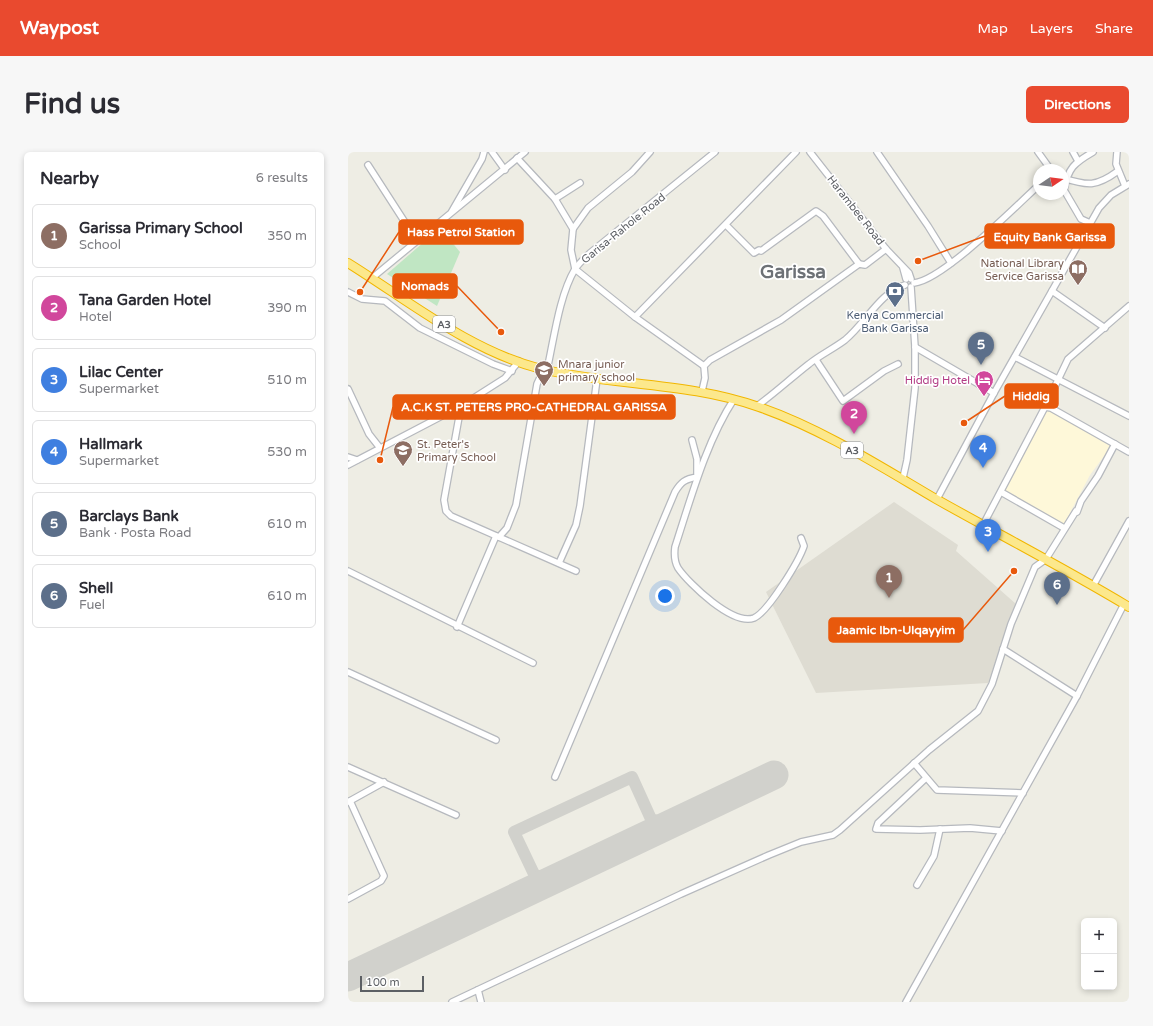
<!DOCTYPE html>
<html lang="en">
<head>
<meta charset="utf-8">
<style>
	body { margin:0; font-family:"Varela Round",sans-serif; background:#f7f7f7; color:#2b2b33 }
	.controls { position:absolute; right:12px; bottom:12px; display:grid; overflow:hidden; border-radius:6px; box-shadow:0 2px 6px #0003 }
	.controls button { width:36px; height:36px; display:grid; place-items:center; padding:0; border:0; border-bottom:1px solid #e1e1e2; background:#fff; color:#2b2b33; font:20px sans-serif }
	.compass { position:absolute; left:685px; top:12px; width:36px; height:36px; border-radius:50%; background:#fff; box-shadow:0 2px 6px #0003; rotate:77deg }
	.scale { position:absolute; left:12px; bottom:10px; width:64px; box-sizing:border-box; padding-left:4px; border:2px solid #5c5f64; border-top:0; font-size:11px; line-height:14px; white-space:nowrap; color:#5c5f64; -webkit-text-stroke:3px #fff; paint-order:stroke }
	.you { position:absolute; left:317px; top:444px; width:14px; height:14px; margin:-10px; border:3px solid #fff; border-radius:50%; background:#1a73e8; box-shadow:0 0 0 6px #1a73e833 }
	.badge { display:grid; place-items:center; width:26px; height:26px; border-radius:50%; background:#e94a2f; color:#fff; font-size:13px; font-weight:700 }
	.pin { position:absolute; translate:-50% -33px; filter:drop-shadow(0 1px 2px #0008) }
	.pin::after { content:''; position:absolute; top:21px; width:14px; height:12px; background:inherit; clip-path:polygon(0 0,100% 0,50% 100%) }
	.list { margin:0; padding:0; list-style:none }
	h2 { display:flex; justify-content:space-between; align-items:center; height:52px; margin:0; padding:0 16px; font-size:17px }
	h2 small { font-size:13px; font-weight:400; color:#7c7c81 }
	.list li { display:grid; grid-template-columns:26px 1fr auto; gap:12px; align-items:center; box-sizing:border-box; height:64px; margin:0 8px 8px; padding:0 8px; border:1px solid #e1e1e2; border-radius:6px }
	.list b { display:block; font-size:15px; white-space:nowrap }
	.list p { margin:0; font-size:13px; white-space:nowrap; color:#7c7c81 }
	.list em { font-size:13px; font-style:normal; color:#7c7c81 }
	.map { position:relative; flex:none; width:781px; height:850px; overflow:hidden; border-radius:6px }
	header { display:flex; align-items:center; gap:24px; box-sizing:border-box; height:56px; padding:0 20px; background:#e94a2f; color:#fff }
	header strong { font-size:19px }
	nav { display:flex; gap:22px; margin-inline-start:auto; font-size:14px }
	.intro { display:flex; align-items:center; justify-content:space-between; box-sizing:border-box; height:96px; padding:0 24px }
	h1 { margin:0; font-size:28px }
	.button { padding:10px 18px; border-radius:6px; background:#e94a2f; color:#fff; font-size:14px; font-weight:700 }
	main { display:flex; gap:24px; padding:0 24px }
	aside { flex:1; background:#fff; border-radius:6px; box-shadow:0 2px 6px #0003 }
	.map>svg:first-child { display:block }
	.commercial { fill:#fef8d9 }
	.education { fill:#dedcd2 }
	.green { fill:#c0e6c3 }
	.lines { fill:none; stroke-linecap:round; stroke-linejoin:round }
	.taxiway { stroke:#d1d1cc; stroke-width:12 }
	.runway { stroke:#d1d1cc; stroke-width:29 }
	.minor-casing { stroke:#b6b9be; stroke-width:8 }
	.highway-casing { stroke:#f1b601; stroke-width:10 }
	.minor { stroke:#fff; stroke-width:5.5 }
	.highway { stroke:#fce88c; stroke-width:8 }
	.labels { text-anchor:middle; stroke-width:3.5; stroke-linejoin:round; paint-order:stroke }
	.shield { fill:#fff; stroke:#8d8f92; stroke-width:1 }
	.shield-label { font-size:10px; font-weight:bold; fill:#5c5f64 }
	.street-label { font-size:11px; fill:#5c5f64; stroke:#fff }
	.education-label { font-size:11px; fill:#785e54; stroke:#fff; text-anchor:start }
	.service-label { font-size:11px; fill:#4e5e75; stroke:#fff }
	.hotel-label { font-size:11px; fill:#b23c85; stroke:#fff; text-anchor:end }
	.town-label { font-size:19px; font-weight:bold; fill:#6d7176; stroke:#fff }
	.leader { fill:none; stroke:#e8590c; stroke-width:1.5 }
	.callout-dot { fill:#e8590c; stroke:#fff; stroke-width:1.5 }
	.callout { fill:#e8590c; stroke:#e8590c; stroke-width:1.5 }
	.callout-label { font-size:12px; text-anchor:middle; font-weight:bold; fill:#fff }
</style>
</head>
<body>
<header>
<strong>Waypost</strong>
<nav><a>Map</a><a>Layers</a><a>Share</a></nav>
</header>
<div class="intro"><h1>Find us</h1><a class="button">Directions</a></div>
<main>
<aside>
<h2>Nearby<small>6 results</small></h2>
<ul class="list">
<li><span class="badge" style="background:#8d6e63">1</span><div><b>Garissa Primary School</b><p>School</p></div><em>350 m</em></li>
<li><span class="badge" style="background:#d1479c">2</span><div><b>Tana Garden Hotel</b><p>Hotel</p></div><em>390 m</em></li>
<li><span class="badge" style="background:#3f7fe0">3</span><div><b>Lilac Center</b><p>Supermarket</p></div><em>510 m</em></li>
<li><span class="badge" style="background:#3f7fe0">4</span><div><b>Hallmark</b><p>Supermarket</p></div><em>530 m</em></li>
<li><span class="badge" style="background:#5c6f8a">5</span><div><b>Barclays Bank</b><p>Bank · Posta Road</p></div><em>610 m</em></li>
<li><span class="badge" style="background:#5c6f8a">6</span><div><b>Shell</b><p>Fuel</p></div><em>610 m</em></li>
</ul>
</aside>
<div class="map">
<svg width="781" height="850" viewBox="0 0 781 850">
	<rect width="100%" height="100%" fill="#eeede4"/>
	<polygon class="commercial" points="697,255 765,292 742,323 715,374 653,340"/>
	<polygon class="education" points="546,350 610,393 608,399 668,452 640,531 468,541 418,440"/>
	<polygon class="green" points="92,76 112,100 89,154 39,122"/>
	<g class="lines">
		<polyline class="taxiway" points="194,726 186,722 166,680 284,625 303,667 312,670"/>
		<polyline class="runway" points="0,825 426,623"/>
		<g class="minor-casing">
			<g id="minor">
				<polyline points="144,0 157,18"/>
				<polyline points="302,0 284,20 240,56 225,77 223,98 227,117 287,165 356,214"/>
				<polyline points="462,0 538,97 561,121 563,127"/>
				<polyline points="529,0 580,74 603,111"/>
				<polyline points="690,0 703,18"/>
				<polyline points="725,0 730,9"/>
				<polyline points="769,0 768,12 777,34"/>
				<polyline points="169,6 207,47 232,31"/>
				<polyline points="20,13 69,89"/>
				<path d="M715 26C740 34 748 35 770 19"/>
				<polyline points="207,47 225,77"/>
				<polyline points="104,59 134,7 136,0"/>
				<path d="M742 71 733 67 716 38C720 16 726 11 745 0"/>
				<polyline points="378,73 406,101 411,98 413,99 468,59 475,64 511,112"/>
				<polyline points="555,116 558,127"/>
				<polyline points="24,126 177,0"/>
				<path d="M566 131C595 128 667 55 691 33"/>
				<polyline points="704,139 757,176"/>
				<polyline points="0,140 14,147 37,149 72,176 145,212 164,219"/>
				<polyline points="287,165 448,0"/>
				<polyline points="567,195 646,241"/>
				<polyline points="667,205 781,264"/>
				<polyline points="468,208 495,249 536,219 550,212"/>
				<path d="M199 218C206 187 211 144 227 117 231 111 237 106 242 101L367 0"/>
				<polyline points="0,237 21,282 32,296"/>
				<polyline points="354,239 357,226 356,214 362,208 433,168 511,112 517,113 538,97"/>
				<path d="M386 247C358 290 343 346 327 395 326 403 326 409 330 416 341 432 385 474 406 466 420 460 451 409 456 394L453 386"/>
				<polyline points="113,254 96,348 98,359 103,364 228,419"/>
				<path d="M409 254C427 241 443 226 461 212 472 203 485 197 497 188 517 172 532 140 557 133"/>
				<polyline points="697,255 720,207 781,154"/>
				<polyline points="0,305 9,308"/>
				<polyline points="0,313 113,254 157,226 171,209"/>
				<polyline points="555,326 559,308 567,236 567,195 563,135"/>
				<polyline points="653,340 716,376"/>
				<polyline points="589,347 646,241 751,56 763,43 781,32"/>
				<polyline points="635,373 697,255 703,256 781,300"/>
				<polyline points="151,385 159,376 168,353 189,232 196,217"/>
				<polyline points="211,411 228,373 232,354 249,227"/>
				<polyline points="0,419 185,511"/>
				<polyline points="745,434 781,369"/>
				<polyline points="109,475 148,384"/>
				<polyline points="655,497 729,544"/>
				<polyline points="0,520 148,588"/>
				<polyline points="566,611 589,638 675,641"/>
				<polyline points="0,615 108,663"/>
				<path d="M207 625 327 340C333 330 337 327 349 325V307L344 288"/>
				<polyline points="578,626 530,671 528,677 572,678 622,676 654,679"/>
				<polyline points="0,650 36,630"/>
				<polyline points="569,733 586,704 592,677"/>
				<polyline points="0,747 33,729 36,724 2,649"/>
				<polyline points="130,838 133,850"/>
				<polyline points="104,850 333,742 421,703 453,690 485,683 492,678 581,598 630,559 644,532 663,472 687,415 698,407 728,359 729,360 733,349 750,324 767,292"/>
				<polyline points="558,850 729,544 776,452"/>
			</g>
		</g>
		<g class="highway-casing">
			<path id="highway" d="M0 111C61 149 122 199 193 217 265 234 341 230 411 255 474 277 530 313 588 347 652 383 718 417 781 455"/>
		</g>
		<use href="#minor" class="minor"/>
		<use href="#highway" class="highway"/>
	</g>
	<defs>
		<g id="library-pin" transform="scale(1)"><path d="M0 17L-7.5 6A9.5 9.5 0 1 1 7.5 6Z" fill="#8d6e63" stroke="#fff"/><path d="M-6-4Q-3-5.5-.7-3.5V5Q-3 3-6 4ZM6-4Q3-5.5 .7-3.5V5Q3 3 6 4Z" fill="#fff"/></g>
		<g id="bank-pin" transform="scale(1)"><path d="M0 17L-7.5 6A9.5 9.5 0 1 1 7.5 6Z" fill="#5c6f8a" stroke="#fff"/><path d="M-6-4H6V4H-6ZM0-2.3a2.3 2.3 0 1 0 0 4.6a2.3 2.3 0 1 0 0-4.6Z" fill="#fff"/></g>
		<g id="school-pin" transform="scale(1)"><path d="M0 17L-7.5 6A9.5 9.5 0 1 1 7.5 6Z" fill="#8d6e63" stroke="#fff"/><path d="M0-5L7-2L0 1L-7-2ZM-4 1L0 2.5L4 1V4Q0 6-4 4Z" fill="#fff"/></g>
		<g id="hotel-pin" transform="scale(1)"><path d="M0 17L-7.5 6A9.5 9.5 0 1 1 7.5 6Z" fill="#d1479c" stroke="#fff"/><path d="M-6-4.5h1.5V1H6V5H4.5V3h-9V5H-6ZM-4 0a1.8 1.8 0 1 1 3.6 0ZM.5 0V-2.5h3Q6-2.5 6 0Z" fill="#fff"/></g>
	</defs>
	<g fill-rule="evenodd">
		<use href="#library-pin" x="730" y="117"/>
		<use href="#bank-pin" x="547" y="139"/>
		<use href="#school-pin" x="196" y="218"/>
		<use href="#hotel-pin" x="636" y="228"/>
		<use href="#school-pin" x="55" y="298"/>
	</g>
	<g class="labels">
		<g class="shield">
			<rect x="85" y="164" width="22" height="16" rx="3"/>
			<rect x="493" y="290" width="22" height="16" rx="3"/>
		</g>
		<g class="shield-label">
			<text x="96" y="176">A3</text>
			<text x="504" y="302">A3</text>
		</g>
		<g class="street-label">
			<text transform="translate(508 58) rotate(52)" y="4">Harambee Road</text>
			<text transform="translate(275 76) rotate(-39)" y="4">Garisa-Rahole Road</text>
		</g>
		<g class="education-label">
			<text x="716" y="115" text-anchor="end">National Library<tspan x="716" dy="13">Service Garissa</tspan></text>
			<text x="210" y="216">Mnara junior<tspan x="210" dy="13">primary school</tspan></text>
			<text x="69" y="296">St. Peter's<tspan x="69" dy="13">Primary School</tspan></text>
		</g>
		<g class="service-label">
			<text x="547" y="167">Kenya Commercial<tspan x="547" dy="13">Bank Garissa</tspan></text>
		</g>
		<g class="hotel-label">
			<text x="622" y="232">Hiddig Hotel</text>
		</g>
		<g class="town-label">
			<text x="445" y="126">Garissa</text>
		</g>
	</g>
	<path class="leader" d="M12 140L51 80M570 109L637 84M153 180L109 134M616 271L657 244M32 308L45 255M666 419L615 478"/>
	<g class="callout-dot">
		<circle cx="12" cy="140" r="4"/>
		<circle cx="570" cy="109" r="4"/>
		<circle cx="153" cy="180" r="4"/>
		<circle cx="616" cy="271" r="4"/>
		<circle cx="32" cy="308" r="4"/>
		<circle cx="666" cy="419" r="4"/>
	</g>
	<g class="callout">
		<rect x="51" y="68" width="124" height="24" rx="4"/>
		<rect x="637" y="72" width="129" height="24" rx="4"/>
		<rect x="45" y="122" width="64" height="24" rx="4"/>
		<rect x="657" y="232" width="53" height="24" rx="4"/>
		<rect x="45" y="243" width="282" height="24" rx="4"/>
		<rect x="481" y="466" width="134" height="24" rx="4"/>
	</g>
	<g class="callout-label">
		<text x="113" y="84">Hass Petrol Station</text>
		<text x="702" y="89">Equity Bank Garissa</text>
		<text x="77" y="138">Nomads</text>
		<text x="683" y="248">Hiddig</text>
		<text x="186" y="259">A.C.K ST. PETERS PRO-CATHEDRAL GARISSA</text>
		<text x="548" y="482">Jaamic Ibn-Ulqayyim</text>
	</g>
</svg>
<div class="controls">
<button>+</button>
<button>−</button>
</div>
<svg class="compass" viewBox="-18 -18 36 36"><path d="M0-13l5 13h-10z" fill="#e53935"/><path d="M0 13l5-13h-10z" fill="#7c7c81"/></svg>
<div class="scale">100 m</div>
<div class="you"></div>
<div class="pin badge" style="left:541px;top:446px;background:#8d6e63">1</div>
<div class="pin badge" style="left:506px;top:282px;background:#d1479c">2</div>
<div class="pin badge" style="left:640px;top:400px;background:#3f7fe0">3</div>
<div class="pin badge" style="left:635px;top:316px;background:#3f7fe0">4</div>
<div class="pin badge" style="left:633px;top:213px;background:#5c6f8a">5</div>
<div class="pin badge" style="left:709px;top:453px;background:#5c6f8a">6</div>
</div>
</main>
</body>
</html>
